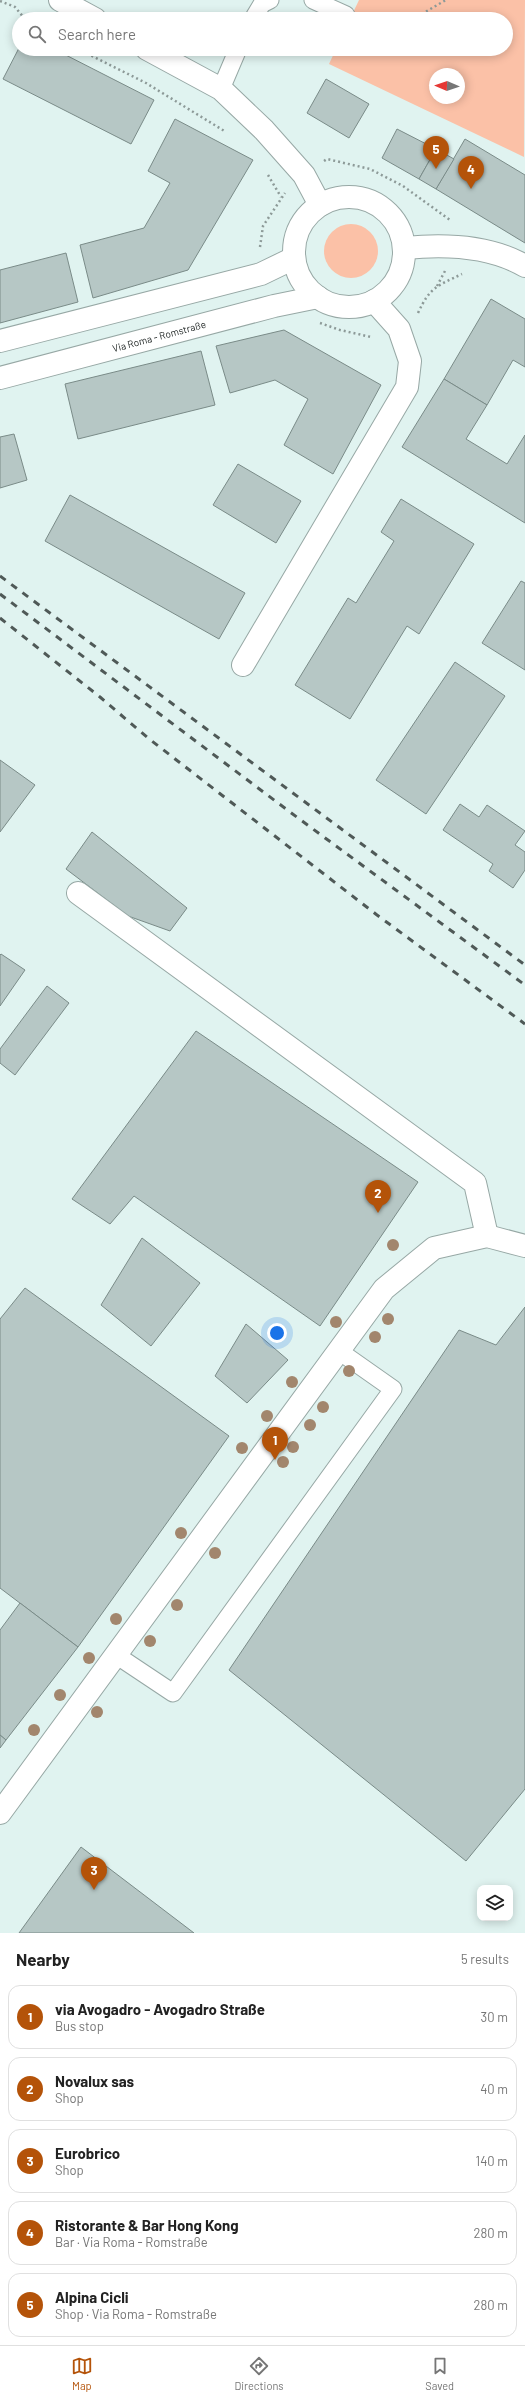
<!DOCTYPE html>
<html lang="en">
<head>
<meta charset="utf-8">
<style>
	body { margin:0; font-family:Barlow,sans-serif; background:#f2f2f2; color:#222 }
	.controls { position:absolute; right:12px; bottom:12px; display:grid; overflow:hidden; border-radius:8px; box-shadow:0 2px 10px #0003 }
	.controls button { width:36px; height:36px; display:grid; place-items:center; padding:0; border:0; border-bottom:1px solid #e0e0e0; background:#fff; color:#222; font:20px sans-serif }
	.compass { position:absolute; left:429px; top:68px; width:36px; height:36px; border-radius:50%; background:#fff; box-shadow:0 2px 10px #0003; rotate:272deg }
	.you { position:absolute; left:277px; top:1333px; width:14px; height:14px; margin:-10px; border:3px solid #fff; border-radius:50%; background:#1a73e8; box-shadow:0 0 0 6px #1a73e833 }
	.badge { display:grid; place-items:center; width:26px; height:26px; border-radius:50%; background:#b45309; color:#fff; font-size:13px; font-weight:700 }
	.pin { position:absolute; translate:-50% -33px; filter:drop-shadow(0 1px 2px #0008) }
	.pin::after { content:''; position:absolute; top:21px; width:14px; height:12px; background:inherit; clip-path:polygon(0 0,100% 0,50% 100%) }
	.list { margin:0; padding:0; list-style:none }
	h2 { display:flex; justify-content:space-between; align-items:center; height:52px; margin:0; padding:0 16px; font-size:17px }
	h2 small { font-size:13px; font-weight:400; color:#767676 }
	.list li { display:grid; grid-template-columns:26px 1fr auto; gap:12px; align-items:center; box-sizing:border-box; height:64px; margin:0 8px 8px; padding:0 8px; border:1px solid #e0e0e0; border-radius:12px }
	.list b { display:block; font-size:15px; white-space:nowrap }
	.list p { margin:0; font-size:13px; white-space:nowrap; color:#767676 }
	.list em { font-size:13px; font-style:normal; color:#767676 }
	.icon { flex:none; width:22px; height:22px; fill:none; stroke:currentColor; stroke-width:2; stroke-linecap:round; stroke-linejoin:round }
	.map { position:relative; flex:none; width:525px; height:1933px; overflow:hidden }
	.search { position:absolute; background:#fff; box-shadow:0 2px 10px #0003; left:12px; right:12px; top:12px; height:44px; display:flex; align-items:center; gap:10px; box-sizing:border-box; padding:0 14px; border-radius:22px; color:#767676; font-size:15px }
	.sheet { height:412px; background:#fff }
	nav { display:flex; justify-content:space-around; align-items:center; box-sizing:border-box; height:56px; border-top:1px solid #e0e0e0; background:#fff; font-size:11px; color:#767676 }
	nav a { display:grid; justify-items:center; gap:2px }
	nav .on { color:#b45309 }
	.map>svg:first-child { display:block }
	.green { fill:#fbc1a7; fill-rule:evenodd }
	.building { fill:#b6c7c5; stroke:#7a8b88 }
	.lines { fill:none; stroke-linecap:round; stroke-linejoin:round }
	.lane-casing { stroke:#97a8a5; stroke-width:19 }
	.street-casing { stroke:#97a8a5; stroke-width:24 }
	.secondary-casing { stroke:#97a8a5; stroke-width:24 }
	.path { stroke:#8d9a98; stroke-width:2.5; stroke-dasharray:2 3; stroke-linecap:butt }
	.lane { stroke:#fff; stroke-width:17 }
	.street { stroke:#fff; stroke-width:22 }
	.secondary { stroke:#fff; stroke-width:22 }
	.rail { stroke:#4f5957; stroke-width:3; stroke-dasharray:7 7; stroke-linecap:butt }
	.tree { fill:#a2866d }
	.labels { text-anchor:middle; stroke-width:3; stroke-linejoin:round; paint-order:stroke }
	.street-label { font-size:10px; fill:#1c2221; stroke:#fff }
</style>
</head>
<body>
<div class="map">
<svg width="525" height="1933" viewBox="0 0 525 1933">
	<rect width="100%" height="100%" fill="#e0f3f0"/>
	<g class="green">
		<path d="M359 0H525L524 157 329 64 336 49H506V19H350ZM435 74H459V98H435Z"/>
		<circle cx="351" cy="251" r="27"/>
	</g>
	<g class="building">
		<polygon points="19,48 54,49 154,100 131,144 3,79"/>
		<polygon points="326,79 369,104 349,138 307,113"/>
		<polygon points="175,119 253,160 188,270 93,298 80,245 144,228 170,183 148,171"/>
		<polygon points="397,129 436,149 419,179 382,158"/>
		<polygon points="465,139 525,175 525,243 436,189"/>
		<polygon points="436,149 454,159 436,189 419,179"/>
		<polygon points="66,253 78,302 0,323 0,270"/>
		<polygon points="491,299 525,319 525,367 513,360 487,405 444,379"/>
		<polygon points="284,330 381,385 333,474 284,445 308,399 275,380 230,393 216,346"/>
		<polygon points="201,351 215,405 78,439 65,384"/>
		<polygon points="444,379 487,405 466,439 507,464 525,435 525,523 402,447"/>
		<polygon points="14,434 27,480 0,488 0,437"/>
		<polygon points="238,464 301,501 276,543 213,505"/>
		<polygon points="70,495 245,593 219,639 45,541"/>
		<polygon points="401,499 474,544 419,634 407,626 350,719 295,685 348,598 356,603 394,541 381,532"/>
		<polygon points="521,581 525,583 525,670 482,643"/>
		<polygon points="455,662 505,696 426,814 376,780"/>
		<polygon points="0,760 35,785 0,832"/>
		<polygon points="460,804 479,817 487,805 525,831 515,845 525,852 525,870 513,888 489,871 493,864 443,830"/>
		<polygon points="92,832 187,908 170,931 128,916 66,869"/>
		<polygon points="1,954 25,970 0,1006 0,955"/>
		<polygon points="47,986 69,1003 15,1075 0,1063 0,1049"/>
		<polygon points="196,1031 418,1182 320,1326 134,1196 110,1224 72,1199"/>
		<polygon points="142,1238 200,1283 151,1346 101,1305"/>
		<polygon points="25,1288 229,1436 78,1647 0,1588 0,1319"/>
		<polygon points="525,1307 525,1789 466,1861 229,1670 459,1330 496,1345"/>
		<polygon points="246,1324 288,1360 247,1403 215,1376"/>
		<polygon points="20,1603 78,1647 6,1740 0,1735 0,1630"/>
		<polygon points="0,1735 6,1740 0,1748"/>
		<polygon points="81,1847 194,1933 19,1933"/>
	</g>
	<g class="lines">
		<g class="lane-casing">
			<g id="lane">
				<polyline points="313,0 346,15"/>
				<polyline points="253,19 262,4 270,0"/>
				<polyline points="221,89 238,49"/>
				<polyline points="116,1655 173,1693 393,1389 339,1351"/>
			</g>
		</g>
		<g class="street-casing">
			<g id="street">
				<polyline points="60,0 95,19"/>
				<polyline points="147,49 221,89 264,130 304,175 320,205"/>
				<polyline points="243,665 407,387 410,361 399,329 374,301"/>
				<polyline points="78,893 475,1183 487,1236"/>
				<polyline points="0,1813 384,1289 434,1248 487,1236 525,1246"/>
			</g>
		</g>
		<g class="secondary-casing">
			<g id="secondary">
				<circle cx="349" cy="252" r="55"/>
				<path d="M405 248C445 244 489 245 525 266"/>
				<polyline points="0,341 261,274 294,258"/>
				<polyline points="0,378 274,306 318,297"/>
			</g>
		</g>
		<g class="path">
			<polyline points="0,1 15,7 25,19"/>
			<polyline points="368,17 392,19"/>
			<polyline points="413,19 446,0"/>
			<polyline points="78,49 146,83 226,132"/>
			<polyline points="324,161 327,159 370,169 403,186 450,220"/>
			<polyline points="268,175 281,197"/>
			<polyline points="260,247 263,226 285,193"/>
			<polyline points="437,286 445,271"/>
			<path d="M418 313C430 287 437 286 462 274"/>
			<polyline points="320,323 340,330 371,337"/>
		</g>
		<use href="#lane" class="lane"/>
		<use href="#street" class="street"/>
		<use href="#secondary" class="secondary"/>
		<g class="rail">
			<polyline points="0,576 525,965"/>
			<polyline points="0,594 298,818 525,985"/>
			<polyline points="0,618 100,697 148,738 377,915 525,1024"/>
		</g>
	</g>
	<g class="tree">
		<circle cx="393" cy="1245" r="6"/>
		<circle cx="388" cy="1319" r="6"/>
		<circle cx="336" cy="1322" r="6"/>
		<circle cx="375" cy="1337" r="6"/>
		<circle cx="349" cy="1371" r="6"/>
		<circle cx="292" cy="1382" r="6"/>
		<circle cx="323" cy="1407" r="6"/>
		<circle cx="267" cy="1416" r="6"/>
		<circle cx="310" cy="1425" r="6"/>
		<circle cx="293" cy="1447" r="6"/>
		<circle cx="242" cy="1448" r="6"/>
		<circle cx="283" cy="1462" r="6"/>
		<circle cx="181" cy="1533" r="6"/>
		<circle cx="215" cy="1553" r="6"/>
		<circle cx="177" cy="1605" r="6"/>
		<circle cx="116" cy="1619" r="6"/>
		<circle cx="150" cy="1641" r="6"/>
		<circle cx="89" cy="1658" r="6"/>
		<circle cx="60" cy="1695" r="6"/>
		<circle cx="97" cy="1712" r="6"/>
		<circle cx="34" cy="1730" r="6"/>
	</g>
	<g class="labels">
		<g class="street-label">
			<text transform="translate(159 336) rotate(-15)" y="4">Via Roma - Romstraße</text>
		</g>
	</g>
</svg>
<div class="controls">
<button><svg class="icon" aria-label="layers" viewBox="0 0 24 24"><path d="M12 4l9 5-9 5-9-5zM3 14l9 5 9-5"/></svg></button>
</div>
<svg class="compass" viewBox="-18 -18 36 36"><path d="M0-13l5 13h-10z" fill="#e53935"/><path d="M0 13l5-13h-10z" fill="#767676"/></svg>
<div class="you"></div>
<div class="pin badge" style="left:275px;top:1460px">1</div>
<div class="pin badge" style="left:378px;top:1213px">2</div>
<div class="pin badge" style="left:94px;top:1890px">3</div>
<div class="pin badge" style="left:471px;top:189px">4</div>
<div class="pin badge" style="left:436px;top:169px">5</div>
<div class="search"><svg class="icon" aria-label="search" viewBox="0 0 24 24"><circle cx="10" cy="10" r="6"/><path d="M15 15l6 6"/></svg>Search here</div>
</div>
<section class="sheet">
<h2>Nearby<small>5 results</small></h2>
<ul class="list">
<li><span class="badge">1</span><div><b>via Avogadro - Avogadro Straße</b><p>Bus stop</p></div><em>30 m</em></li>
<li><span class="badge">2</span><div><b>Novalux sas</b><p>Shop</p></div><em>40 m</em></li>
<li><span class="badge">3</span><div><b>Eurobrico</b><p>Shop</p></div><em>140 m</em></li>
<li><span class="badge">4</span><div><b>Ristorante &amp; Bar Hong Kong</b><p>Bar · Via Roma - Romstraße</p></div><em>280 m</em></li>
<li><span class="badge">5</span><div><b>Alpina Cicli</b><p>Shop · Via Roma - Romstraße</p></div><em>280 m</em></li>
</ul>
</section>
<nav>
<a class="on"><svg class="icon" aria-label="map" viewBox="0 0 24 24"><path d="M3 6l6-2 6 2 6-2v14l-6 2-6-2-6 2zM9 4v14M15 6v14"/></svg>Map</a>
<a><svg class="icon" aria-label="directions" viewBox="0 0 24 24"><path d="M12 3l9 9-9 9-9-9zM9 14v-3h6M13 9l2 2-2 2"/></svg>Directions</a>
<a><svg class="icon" aria-label="saved" viewBox="0 0 24 24"><path d="M7 4h10v16l-5-4-5 4z"/></svg>Saved</a>
</nav>
</body>
</html>
